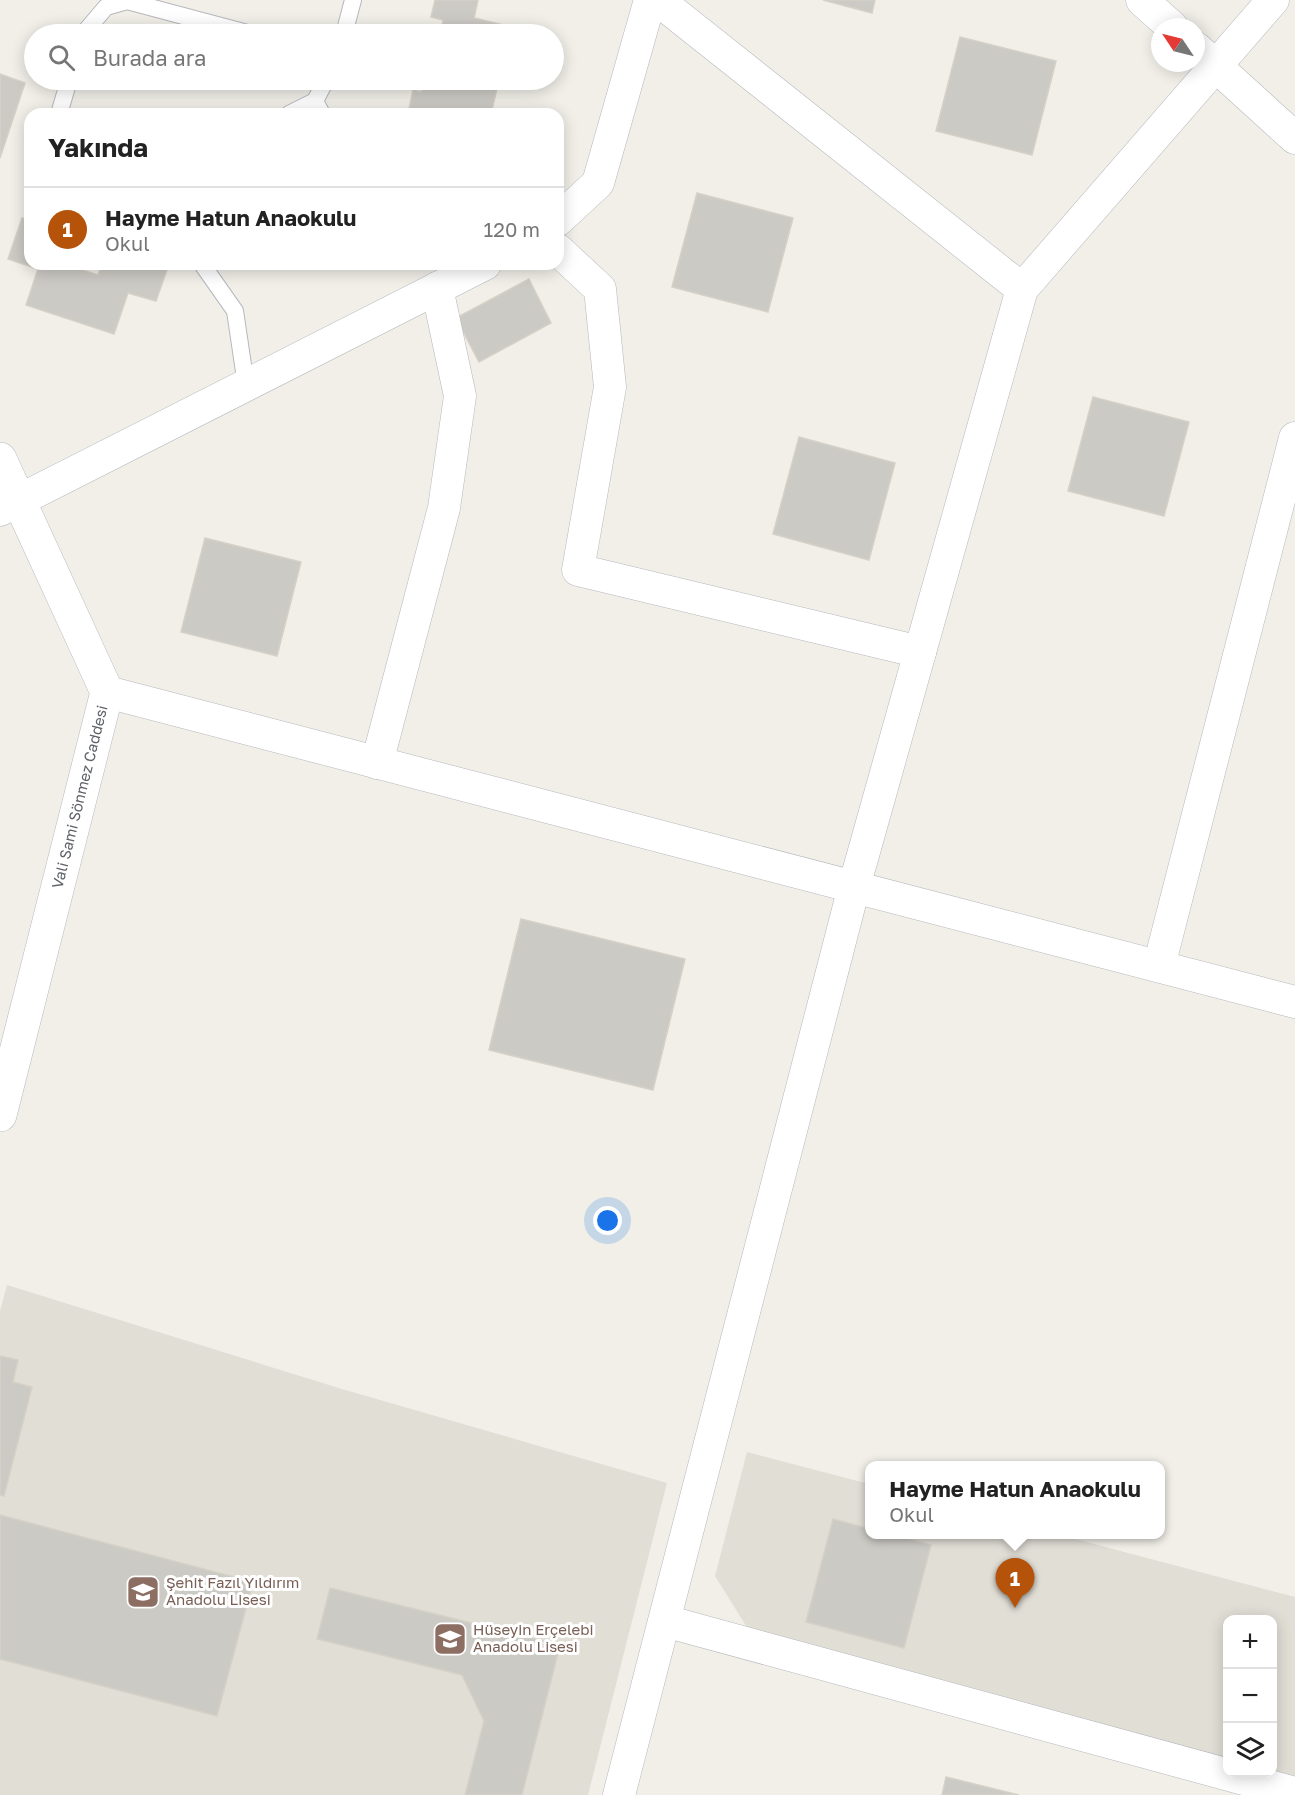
<!DOCTYPE html>
<html lang="tr">
<head>
<meta charset="utf-8">
<style>
	body { margin:0; font-family:"Golos Text",sans-serif; background:#f2f2f2; color:#222 }
	.controls { position:absolute; right:18px; bottom:18px; display:grid; overflow:hidden; border-radius:12px; box-shadow:0 3px 15px #0003 }
	.controls button { width:54px; height:54px; display:grid; place-items:center; padding:0; border:0; border-bottom:2px solid #e0e0e0; background:#fff; color:#222; font:30px sans-serif }
	.compass { position:absolute; left:1151px; top:18px; width:54px; height:54px; border-radius:50%; background:#fff; box-shadow:0 3px 15px #0003; rotate:305deg }
	.you { position:absolute; left:608px; top:1221px; width:21px; height:21px; margin:-15px; border:4px solid #fff; border-radius:50%; background:#1a73e8; box-shadow:0 0 0 9px #1a73e833 }
	.badge { display:grid; place-items:center; width:39px; height:39px; border-radius:50%; background:#b45309; color:#fff; font-size:20px; font-weight:700 }
	.pin { position:absolute; translate:-50% -50px; filter:drop-shadow(0 2px 3px #0008) }
	.pin::after { content:''; position:absolute; top:32px; width:21px; height:18px; background:inherit; clip-path:polygon(0 0,100% 0,50% 100%) }
	.popup { position:absolute; left:865px; top:1461px; width:300px; height:78px; box-sizing:border-box; display:grid; place-content:center; border-radius:12px; background:#fff; filter:drop-shadow(0 2px 4px #0005); font-size:20px; white-space:nowrap; color:#767676 }
	.popup b { font-size:22px; color:#222 }
	.popup::after { content:''; position:absolute; left:50%; top:100%; margin-left:-12px; border:12px solid transparent; border-top-color:#fff }
	.list { margin:0; padding:0; list-style:none }
	h2 { display:flex; justify-content:space-between; align-items:center; height:78px; margin:0; padding:0 24px; font-size:26px }
	h2 small { font-size:20px; font-weight:400; color:#767676 }
	.list li { display:grid; grid-template-columns:39px 1fr auto; gap:18px; align-items:center; box-sizing:border-box; height:84px; padding:0 24px; border-top:2px solid #e0e0e0 }
	.list b { display:block; font-size:22px; white-space:nowrap }
	.list p { margin:0; font-size:20px; white-space:nowrap; color:#767676 }
	.list em { font-size:20px; font-style:normal; color:#767676 }
	.icon { flex:none; width:33px; height:33px; fill:none; stroke:currentColor; stroke-width:2; stroke-linecap:round; stroke-linejoin:round }
	.map { position:relative; flex:none; width:1295px; height:1795px; overflow:hidden }
	.search { position:absolute; background:#fff; box-shadow:0 3px 15px #0003; left:24px; top:24px; width:540px; height:66px; display:flex; align-items:center; gap:15px; box-sizing:border-box; padding:0 21px; border-radius:33px; color:#767676; font-size:22px }
	.panel { position:absolute; background:#fff; box-shadow:0 3px 15px #0003; left:24px; top:108px; width:540px; height:162px; border-radius:18px }
	.map>svg:first-child { display:block }
	.education { fill:#e1ded6 }
	.building { fill:#cccac5; stroke:#d6d1c6; stroke-width:1.5 }
	.lines { fill:none; stroke-linecap:round; stroke-linejoin:round }
	.service-casing { stroke:#b5b8bc; stroke-width:18 }
	.minor-casing { stroke:#b5b8bc; stroke-width:33 }
	.secondary-casing { stroke:#b6babf; stroke-width:34 }
	.service { stroke:#fff; stroke-width:16 }
	.minor { stroke:#fff; stroke-width:32 }
	.secondary { stroke:#fff; stroke-width:33 }
	.labels { text-anchor:middle; stroke-width:6; stroke-linejoin:round; paint-order:stroke }
	.street-label { font-size:15px; fill:#5f6368; stroke:#fff }
	.education-label { font-size:15px; fill:#785e54; stroke:#fff; text-anchor:start }
</style>
</head>
<body>
<div class="map">
<svg width="1295" height="1795" viewBox="0 0 1295 1795">
	<rect width="100%" height="100%" fill="#f1efe8"/>
	<g class="education">
		<polygon points="7,1285 342,1389 667,1483 588,1795 0,1795 0,1311"/>
		<polygon points="747,1452 869,1484 870,1534 1060,1535 1295,1597 1295,1778 1273,1772 1272,1620 1228,1620 1227,1760 748,1629 715,1576"/>
	</g>
	<g class="building">
		<polygon points="435,0 478,0 474,18 512,27 510,34 447,34 449,28 442,26 443,20 431,17"/>
		<polygon points="823,0 875,0 872,13"/>
		<polygon points="960,37 1056,61 1032,155 936,131"/>
		<polygon points="0,74 25,83 0,158"/>
		<polygon points="437,80 499,80 491,114 474,114 454,110 453,114 408,114 413,90 421,92 424,82 436,85"/>
		<polygon points="697,193 793,218 768,312 672,287"/>
		<polygon points="22,218 30,220 30,264 74,264 73,267 98,275 102,264 117,268 118,264 169,264 156,301 128,293 114,334 26,305 38,269 8,259"/>
		<polygon points="529,279 551,323 479,362 456,318"/>
		<polygon points="1093,397 1189,422 1164,516 1068,491"/>
		<polygon points="799,437 895,463 869,560 773,534"/>
		<polygon points="205,538 301,562 277,656 181,632"/>
		<polygon points="521,919 685,959 653,1090 489,1050"/>
		<polygon points="0,1356 18,1360 13,1382 32,1387 4,1496 0,1495"/>
		<polygon points="0,1515 253,1582 217,1716 0,1659"/>
		<polygon points="833,1519 870,1529 870,1534 891,1534 931,1545 904,1648 806,1622"/>
		<polygon points="330,1588 560,1645 522,1795 465,1795 484,1721 462,1675 317,1639"/>
		<polygon points="946,1777 1019,1795 942,1795"/>
	</g>
	<g class="lines">
		<g class="service-casing">
			<g id="service">
				<polyline points="83,34 106,7 127,1 251,34"/>
				<polyline points="344,34 353,0"/>
				<polyline points="59,114 69,80"/>
				<polyline points="289,114 315,101"/>
				<polyline points="322,114 315,101 326,80"/>
				<polyline points="202,264 235,311 246,385"/>
			</g>
		</g>
		<g class="minor-casing">
			<g id="minor">
				<polyline points="658,0 1022,289"/>
				<polyline points="1142,0 1172,27"/>
				<polyline points="1196,48 1295,138"/>
				<polyline points="558,220 598,183 650,0"/>
				<polyline points="558,250 600,289 610,387 578,570 920,652"/>
				<polyline points="0,510 485,264"/>
				<polyline points="107,692 1295,1002"/>
				<polyline points="377,763 444,508 460,396 437,288"/>
				<polyline points="1159,966 1295,438"/>
				<polyline points="665,1621 1295,1793"/>
				<polyline points="619,1795 854,887 1022,289 1273,0"/>
			</g>
		</g>
		<g class="secondary-casing">
			<polyline id="secondary" points="0,459 107,692 0,1115"/>
		</g>
		<use href="#service" class="service"/>
		<use href="#minor" class="minor"/>
		<use href="#secondary" class="secondary"/>
	</g>
	<defs>
		<g id="school-square" transform="scale(1.725)"><rect x="-9" y="-9" width="18" height="18" rx="4" fill="#8d6e63" stroke="#fff"/><path d="M0-5L7-2L0 1L-7-2ZM-4 1L0 2.5L4 1V4Q0 6-4 4Z" fill="#fff"/></g>
	</defs>
	<g fill-rule="evenodd">
		<use href="#school-square" x="143" y="1592"/>
		<use href="#school-square" x="450" y="1639"/>
	</g>
	<g class="labels">
		<g class="street-label">
			<text transform="translate(80 797) rotate(-76)" y="5">Vali Sami Sönmez Caddesi</text>
		</g>
		<g class="education-label">
			<text x="166" y="1588">Şehit Fazıl Yıldırım<tspan x="166" dy="17">Anadolu Lisesi</tspan></text>
			<text x="473" y="1635">Hüseyin Erçelebi<tspan x="473" dy="17">Anadolu Lisesi</tspan></text>
		</g>
	</g>
</svg>
<div class="controls">
<button>+</button>
<button>−</button>
<button><svg class="icon" aria-label="layers" viewBox="0 0 24 24"><path d="M12 4l9 5-9 5-9-5zM3 14l9 5 9-5"/></svg></button>
</div>
<svg class="compass" viewBox="-18 -18 36 36"><path d="M0-13l5 13h-10z" fill="#e53935"/><path d="M0 13l5-13h-10z" fill="#767676"/></svg>
<div class="you"></div>
<div class="pin badge" style="left:1015px;top:1608px">1</div>
<div class="popup"><b>Hayme Hatun Anaokulu</b>Okul</div>
<div class="search"><svg class="icon" aria-label="search" viewBox="0 0 24 24"><circle cx="10" cy="10" r="6"/><path d="M15 15l6 6"/></svg>Burada ara</div>
<section class="panel">
<h2>Yakında<small></small></h2>
<ul class="list">
<li><span class="badge">1</span><div><b>Hayme Hatun Anaokulu</b><p>Okul</p></div><em>120 m</em></li>
</ul>
</section>
</div>
</body>
</html>
